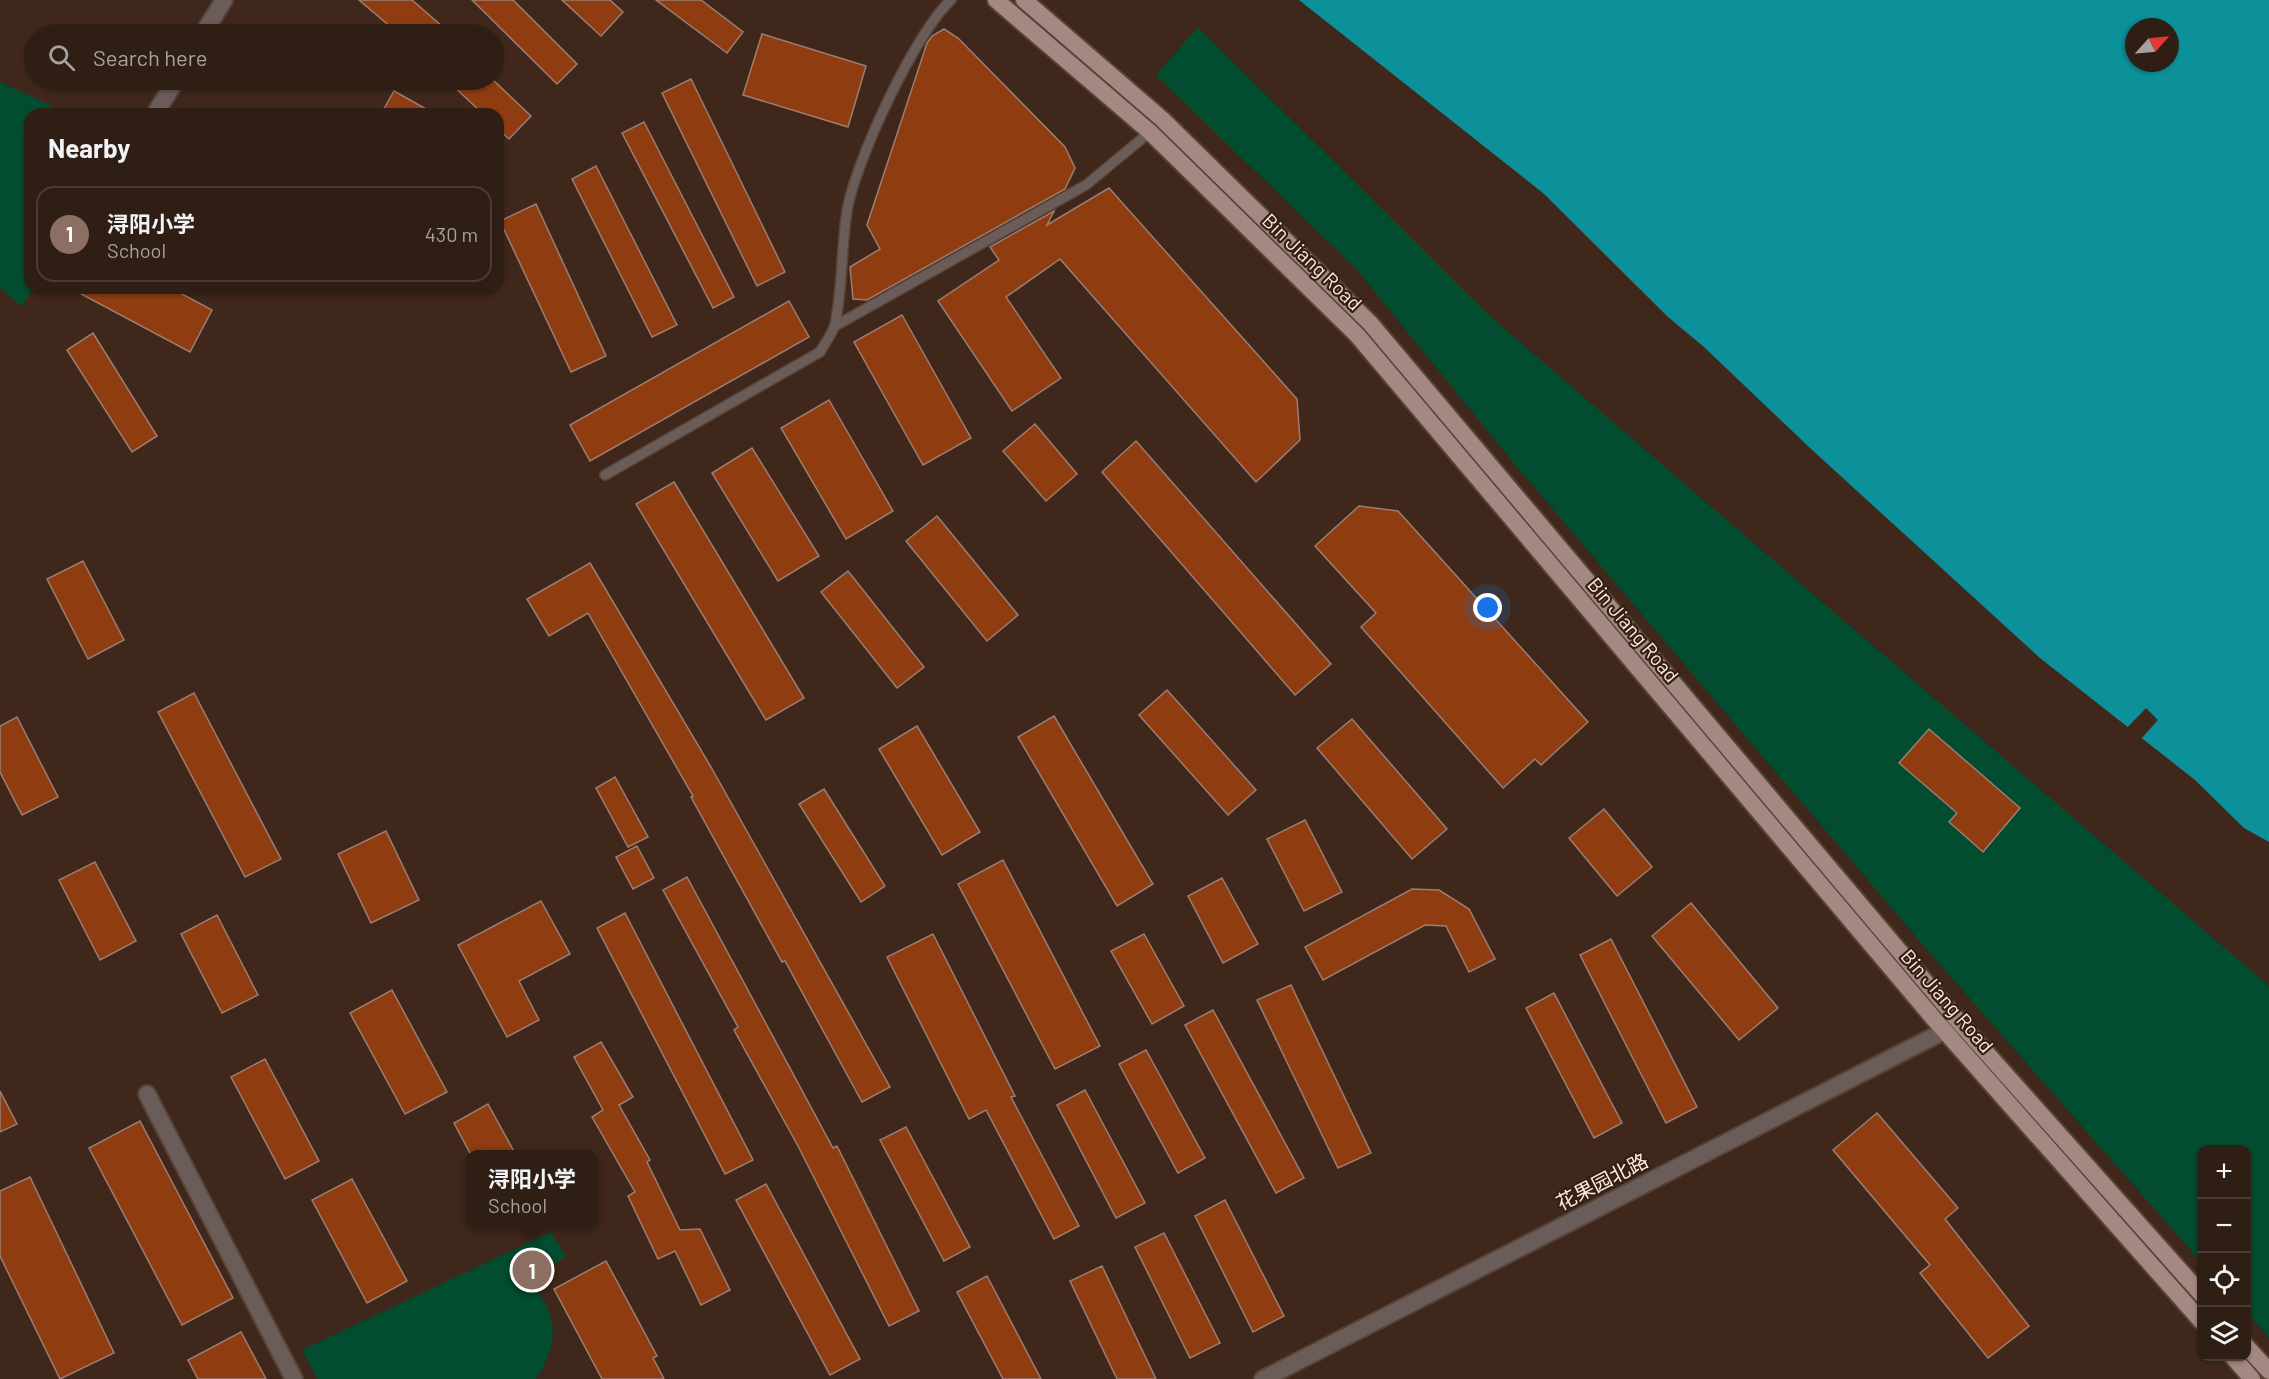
<!DOCTYPE html>
<html lang="en">
<head>
<meta charset="utf-8">
<style>
	body { margin:0; font-family:Barlow,"Noto Sans SC",sans-serif; background:#3b2b22; color:#f1f3f6 }
	.controls { position:absolute; right:18px; bottom:18px; display:grid; overflow:hidden; border-radius:12px; box-shadow:0 2px 4px #0004 }
	.controls button { width:54px; height:54px; display:grid; place-items:center; padding:0; border:0; border-bottom:2px solid #4a3c34; background:#2f1e14; color:#f1f3f6; font:30px sans-serif }
	.compass { position:absolute; left:2125px; top:18px; width:54px; height:54px; border-radius:50%; background:#2f1e14; box-shadow:0 2px 4px #0004; rotate:63deg }
	.you { position:absolute; left:1488px; top:608px; width:21px; height:21px; margin:-15px; border:4px solid #fff; border-radius:50%; background:#1a73e8; box-shadow:0 0 0 9px #1a73e833 }
	.badge { display:grid; place-items:center; width:39px; height:39px; border-radius:50%; background:#d93025; color:#fff; font-size:20px; font-weight:700 }
	.pin { position:absolute; translate:-50% -50%; border:3px solid #fff; box-shadow:0 2px 6px #0006 }
	.popup { position:absolute; left:466px; top:1150px; width:132px; height:78px; box-sizing:border-box; display:grid; place-content:center; border-radius:12px; background:#2f1e14; filter:drop-shadow(0 2px 4px #0005); font-size:20px; white-space:nowrap; color:#a7a2a0 }
	.popup b { font-size:22px; color:#f1f3f6 }
	.popup::after { content:''; position:absolute; left:50%; top:100%; margin-left:-12px; border:12px solid transparent; border-top-color:#2f1e14 }
	.list { margin:0; padding:0; list-style:none }
	h2 { display:flex; justify-content:space-between; align-items:center; height:78px; margin:0; padding:0 24px; font-size:26px }
	h2 small { font-size:20px; font-weight:400; color:#a7a2a0 }
	.list li { display:grid; grid-template-columns:39px 1fr auto; gap:18px; align-items:center; box-sizing:border-box; height:96px; margin:0 12px 12px; padding:0 12px; border:2px solid #4a3c34; border-radius:18px }
	.list b { display:block; font-size:22px; white-space:nowrap }
	.list p { margin:0; font-size:20px; white-space:nowrap; color:#a7a2a0 }
	.list em { font-size:20px; font-style:normal; color:#a7a2a0 }
	.icon { flex:none; width:33px; height:33px; fill:none; stroke:currentColor; stroke-width:2; stroke-linecap:round; stroke-linejoin:round }
	.map { position:relative; flex:none; width:2269px; height:1379px; overflow:hidden }
	.search { position:absolute; background:#2f1e14; box-shadow:0 2px 4px #0004; left:24px; top:24px; width:480px; height:66px; display:flex; align-items:center; gap:15px; box-sizing:border-box; padding:0 21px; border-radius:33px; color:#a7a2a0; font-size:22px }
	.panel { position:absolute; background:#2f1e14; box-shadow:0 2px 4px #0004; left:24px; top:108px; width:480px; height:186px; border-radius:18px }
	.map>svg:first-child { display:block }
	.green { fill:#024c2f }
	.water { fill:#0c909a; fill-rule:evenodd }
	.pier { fill:#3f281b }
	.building { fill:#8f3c11; stroke:#9b7e72; stroke-width:1.5 }
	.lines { fill:none; stroke-linecap:round; stroke-linejoin:round }
	.service-casing { stroke:#594337; stroke-width:12 }
	.minor-casing { stroke:#594337; stroke-width:20 }
	.tertiary-casing { stroke:#594337; stroke-width:20 }
	.primary-casing { stroke:#594337; stroke-width:20 }
	.service { stroke:#6a5c59; stroke-width:9 }
	.minor { stroke:#6a5c59; stroke-width:16 }
	.tertiary { stroke:#6a5c59; stroke-width:16 }
	.primary { stroke:#a48982; stroke-width:16 }
	.labels { text-anchor:middle; stroke-width:4.5; stroke-linejoin:round; paint-order:stroke }
	.street-label { font-size:20px; fill:#fbebe3; stroke:#341f12 }
</style>
</head>
<body>
<div class="map">
<svg width="2269" height="1379" viewBox="0 0 2269 1379">
	<rect width="100%" height="100%" fill="#3f281b"/>
	<g class="green">
		<polygon points="1198,27 1493,319 2269,986 2269,1338 2247,1312 2246,1150 2202,1150 2201,1262 1923,945 1701,684 1512,461 1357,270 1156,75"/>
		<polygon points="0,82 70,114 30,114 30,288 33,288 22,307 0,288"/>
		<path d="M551 1232 566 1257 528 1279C558 1315 561 1339 536 1379H317L302 1350Z"/>
	</g>
	<path class="water" d="M1299 0H2269V842L2244 828 2195 780 2040 658 1810 448 1704 347 1668 317 1543 193ZM2134 27H2170V63H2134Z"/>
	<polygon class="pier" points="2146,708 2158,720 2139,741 2125,730"/>
	<g class="building">
		<polygon points="359,0 412,0 451,34 399,34"/>
		<polygon points="472,0 513,0 577,64 557,84"/>
		<polygon points="562,0 610,0 623,12 601,36"/>
		<polygon points="656,0 701,0 743,32 727,53"/>
		<polygon points="944,29 958,38 1065,147 1075,168 1065,189 867,300 853,299 850,267 880,249 867,225 927,43 932,36"/>
		<polygon points="762,34 866,66 848,127 743,95"/>
		<polygon points="691,79 785,272 757,286 662,93"/>
		<polygon points="447,80 493,80 531,116 509,139 498,129 498,114 483,114"/>
		<polygon points="394,91 435,114 381,114"/>
		<polygon points="644,122 734,297 713,308 622,133"/>
		<polygon points="596,166 677,325 652,337 572,179"/>
		<polygon points="1109,188 1297,399 1300,440 1256,482 1060,259 1006,297 1061,378 1012,411 938,301 999,260 990,247 1054,211 1047,225"/>
		<polygon points="536,204 606,356 571,372 500,221"/>
		<polygon points="70,288 171,288 212,310 190,352"/>
		<polygon points="789,301 809,337 590,461 570,425"/>
		<polygon points="902,315 971,438 923,465 854,342"/>
		<polygon points="93,333 157,436 132,452 67,350"/>
		<polygon points="829,400 893,511 846,539 781,428"/>
		<polygon points="1035,424 1077,474 1046,501 1003,451"/>
		<polygon points="1136,441 1331,664 1295,695 1102,472"/>
		<polygon points="752,448 819,556 778,581 712,473"/>
		<polygon points="674,482 804,698 766,720 636,504"/>
		<polygon points="1359,506 1398,511 1588,722 1541,765 1535,759 1503,788 1361,627 1376,613 1315,546"/>
		<polygon points="937,516 1018,615 987,641 906,541"/>
		<polygon points="83,561 124,640 88,659 47,579"/>
		<polygon points="590,563 711,767 890,1087 862,1102 785,961 782,962 691,797 693,796 588,613 549,636 527,599"/>
		<polygon points="848,571 924,667 897,688 821,592"/>
		<polygon points="1167,690 1256,790 1228,815 1139,715"/>
		<polygon points="194,693 281,859 245,877 158,712"/>
		<polygon points="1054,716 1153,884 1117,906 1018,737"/>
		<polygon points="17,717 58,797 22,815 0,772 0,726"/>
		<polygon points="1352,719 1447,829 1412,859 1317,748"/>
		<polygon points="917,726 980,832 942,855 879,749"/>
		<polygon points="1929,729 2020,808 1983,852 1949,822 1957,813 1899,763"/>
		<polygon points="615,777 648,837 628,847 596,788"/>
		<polygon points="824,789 885,886 861,902 799,804"/>
		<polygon points="1604,809 1652,867 1617,896 1569,838"/>
		<polygon points="1305,820 1342,892 1304,911 1267,839"/>
		<polygon points="386,831 419,900 371,923 338,854"/>
		<polygon points="637,846 654,878 633,889 616,857"/>
		<polygon points="1003,860 1100,1046 1055,1069 958,884"/>
		<polygon points="95,862 136,941 100,960 59,880"/>
		<polygon points="687,877 833,1148 837,1146 919,1311 889,1326 798,1146 734,1030 738,1027 663,890"/>
		<polygon points="1222,878 1258,944 1223,963 1188,896"/>
		<polygon points="1412,889 1439,890 1469,909 1495,959 1469,972 1446,926 1425,925 1323,980 1305,947"/>
		<polygon points="541,901 570,954 519,981 539,1020 507,1037 458,945"/>
		<polygon points="1691,903 1778,1008 1739,1040 1652,936"/>
		<polygon points="625,913 753,1160 725,1174 597,928"/>
		<polygon points="217,915 258,995 222,1013 181,934"/>
		<polygon points="933,934 1015,1096 1011,1097 1079,1226 1054,1239 986,1110 969,1119 887,957"/>
		<polygon points="1144,934 1184,1006 1152,1024 1111,951"/>
		<polygon points="1611,939 1697,1107 1666,1123 1580,955"/>
		<polygon points="1291,985 1371,1153 1338,1168 1257,1000"/>
		<polygon points="392,990 447,1092 405,1114 350,1013"/>
		<polygon points="1554,993 1622,1123 1594,1138 1526,1008"/>
		<polygon points="1213,1010 1304,1178 1276,1193 1185,1025"/>
		<polygon points="601,1042 633,1097 619,1105 650,1160 647,1162 680,1230 700,1229 730,1290 701,1305 675,1251 658,1259 628,1196 635,1192 592,1117 603,1110 574,1057"/>
		<polygon points="1146,1050 1205,1158 1178,1173 1119,1064"/>
		<polygon points="265,1059 319,1161 285,1179 231,1077"/>
		<polygon points="1085,1090 1145,1203 1116,1218 1057,1105"/>
		<polygon points="0,1091 17,1124 0,1132"/>
		<polygon points="488,1104 516,1155 471,1155 454,1123"/>
		<polygon points="1877,1113 1958,1208 1945,1219 2029,1326 1988,1358 1920,1273 1930,1265 1833,1150"/>
		<polygon points="140,1121 233,1298 182,1325 89,1148"/>
		<polygon points="906,1127 970,1247 944,1261 880,1140"/>
		<polygon points="30,1177 114,1353 60,1379 0,1256 0,1191"/>
		<polygon points="352,1179 407,1281 367,1303 312,1200"/>
		<polygon points="766,1184 860,1359 830,1375 736,1200"/>
		<polygon points="1225,1200 1284,1316 1253,1332 1195,1216"/>
		<polygon points="1164,1233 1220,1343 1190,1358 1135,1247"/>
		<polygon points="606,1261 657,1356 653,1358 664,1379 602,1379 554,1289"/>
		<polygon points="1102,1266 1156,1379 1117,1379 1070,1281"/>
		<polygon points="987,1276 1041,1379 1003,1379 957,1292"/>
		<polygon points="241,1332 266,1379 198,1379 188,1360"/>
	</g>
	<g class="lines">
		<g class="service-casing">
			<g id="service">
				<polyline points="835,326 1086,185 1150,132"/>
				<path d="M605 475 820 352C825 343 833 333 835 324 843 287 841 248 847 211 855 162 915 33 951 0"/>
			</g>
		</g>
		<g class="minor-casing">
			<g id="minor">
				<polyline points="203,34 224,0"/>
				<polyline points="155,114 176,80"/>
				<polyline points="147,1094 294,1379"/>
			</g>
		</g>
		<g class="tertiary-casing">
			<polyline id="tertiary" points="1263,1379 1956,1025"/>
		</g>
		<g class="primary-casing">
			<g id="primary">
				<polyline points="996,0 1150,132 1357,335 1934,1019 2202,1322"/>
				<polyline points="1024,0 1162,119 1370,323 1960,1023 2202,1295"/>
				<polyline points="2246,1346 2269,1371"/>
				<polyline points="2232,1356 2252,1379"/>
			</g>
		</g>
		<use href="#service" class="service"/>
		<use href="#minor" class="minor"/>
		<use href="#tertiary" class="tertiary"/>
		<use href="#primary" class="primary"/>
	</g>
	<g class="labels">
		<g class="street-label">
			<text transform="translate(1312 262) rotate(44)" y="7">Bin Jiang Road</text>
			<text transform="translate(1633 630) rotate(50)" y="7">Bin Jiang Road</text>
			<text transform="translate(1947 1001) rotate(49)" y="7">Bin Jiang Road</text>
			<text transform="translate(1602 1182) rotate(-27)" y="7">花果园北路</text>
		</g>
	</g>
</svg>
<div class="controls">
<button>+</button>
<button>−</button>
<button><svg class="icon" aria-label="locate" viewBox="0 0 24 24"><circle cx="12" cy="12" r="6"/><path d="M12 2v4M12 18v4M2 12h4M18 12h4"/></svg></button>
<button><svg class="icon" aria-label="layers" viewBox="0 0 24 24"><path d="M12 4l9 5-9 5-9-5zM3 14l9 5 9-5"/></svg></button>
</div>
<svg class="compass" viewBox="-18 -18 36 36"><path d="M0-13l5 13h-10z" fill="#e53935"/><path d="M0 13l5-13h-10z" fill="#a7a2a0"/></svg>
<div class="you"></div>
<div class="pin badge" style="left:532px;top:1270px;background:#8d6e63">1</div>
<div class="popup"><b>浔阳小学</b>School</div>
<div class="search"><svg class="icon" aria-label="search" viewBox="0 0 24 24"><circle cx="10" cy="10" r="6"/><path d="M15 15l6 6"/></svg>Search here</div>
<section class="panel">
<h2>Nearby<small></small></h2>
<ul class="list">
<li><span class="badge" style="background:#8d6e63">1</span><div><b>浔阳小学</b><p>School</p></div><em>430 m</em></li>
</ul>
</section>
</div>
</body>
</html>
